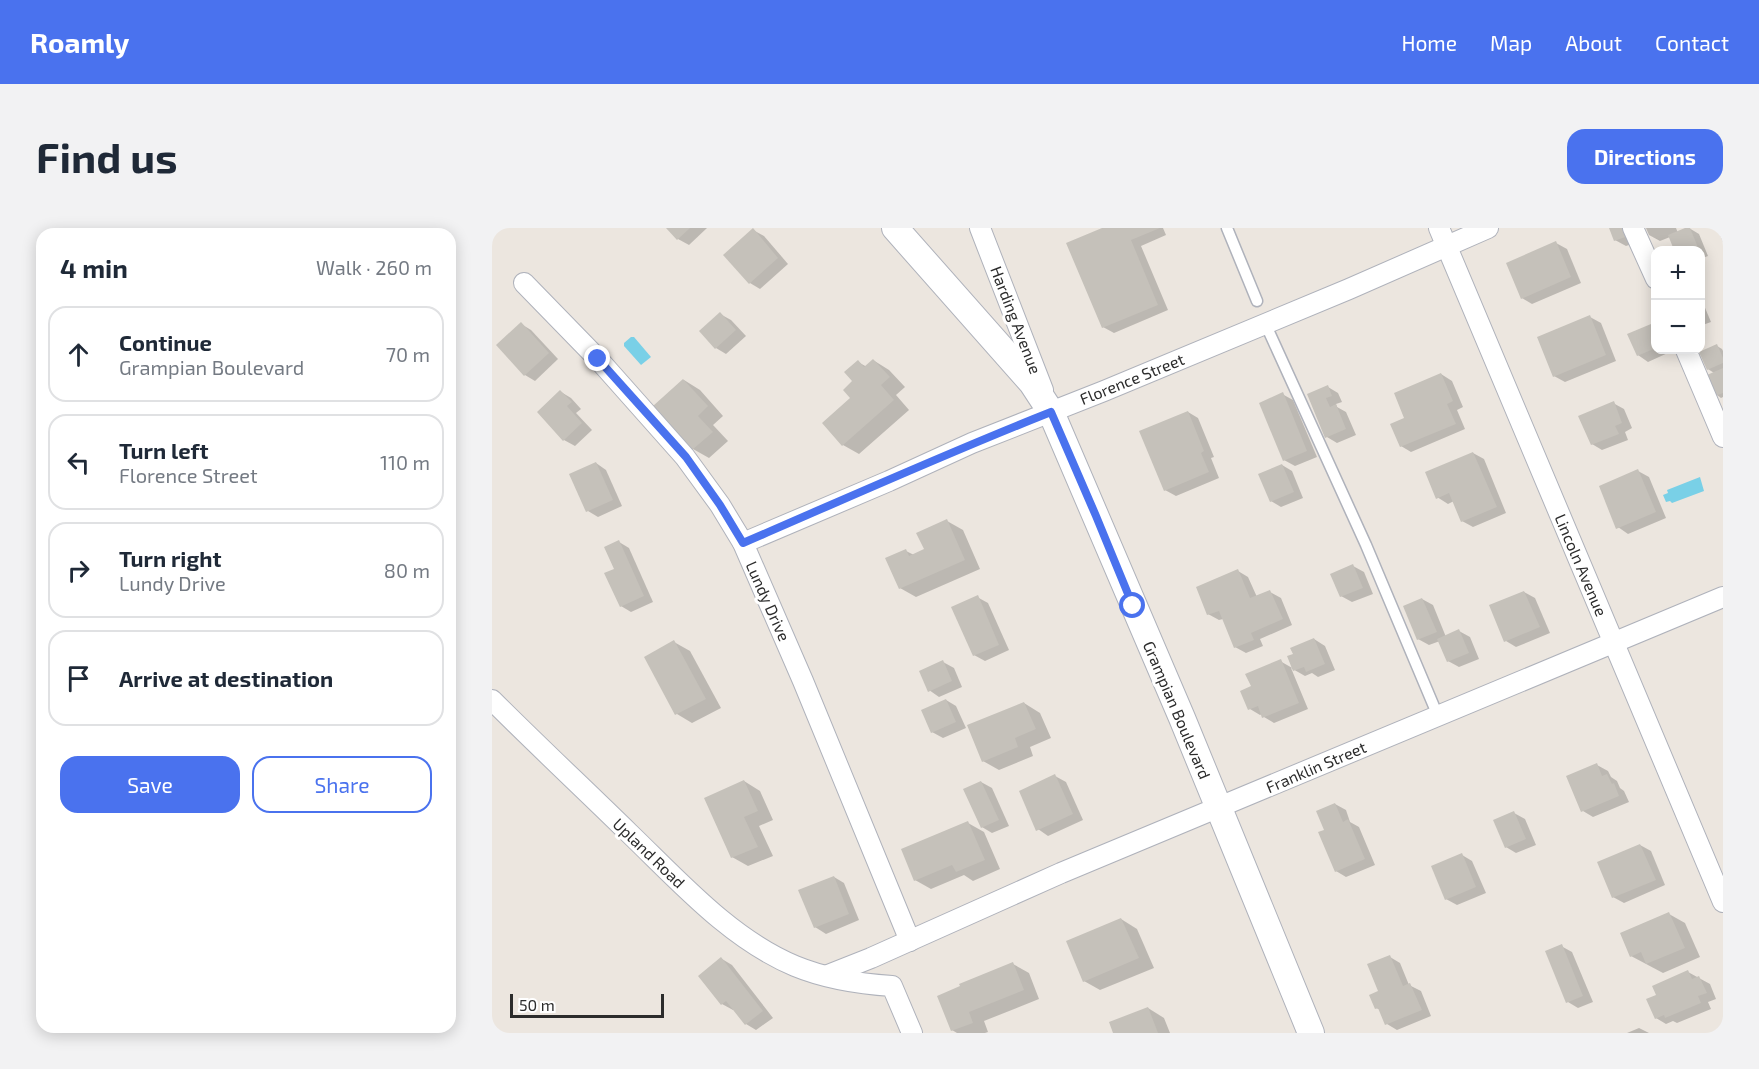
<!DOCTYPE html>
<html lang="en">
<head>
<meta charset="utf-8">
<style>
	body { margin:0; font-family:"Exo 2",sans-serif; background:#f2f2f3; color:#1f2937 }
	.controls { position:absolute; right:18px; top:18px; display:grid; overflow:hidden; border-radius:12px; box-shadow:0 3px 15px #0003 }
	.controls button { width:54px; height:54px; display:grid; place-items:center; padding:0; border:0; border-bottom:2px solid #e0e1e3; background:#fff; color:#1f2937; font:30px sans-serif }
	.scale { position:absolute; left:18px; bottom:15px; width:154px; box-sizing:border-box; padding-left:6px; border:3px solid #2c2c2c; border-top:0; font-size:16px; line-height:21px; white-space:nowrap; color:#2c2c2c; -webkit-text-stroke:4px #fff; paint-order:stroke }
	.stop { position:absolute; width:18px; height:18px; margin:-14px; border:4px solid #4a72ee; border-radius:50%; background:#fff }
	.stop.end { background:#4a72ee; border-color:#fff; box-shadow:0 2px 6px #0008 }
	.list { margin:0; padding:0; list-style:none }
	h2 { display:flex; justify-content:space-between; align-items:center; height:78px; margin:0; padding:0 24px; font-size:26px }
	h2 small { font-size:20px; font-weight:400; color:#747a83 }
	.list li { display:grid; grid-template-columns:39px 1fr auto; gap:18px; align-items:center; box-sizing:border-box; height:96px; margin:0 12px 12px; padding:0 12px; border:2px solid #e0e1e3; border-radius:18px }
	.list b { display:block; font-size:22px; white-space:nowrap }
	.list p { margin:0; font-size:20px; white-space:nowrap; color:#747a83 }
	.list em { font-size:20px; font-style:normal; color:#747a83 }
	.actions { display:flex; gap:12px; padding:18px 24px }
	.actions a { flex:1; padding:14px 0; border:2px solid #4a72ee; border-radius:18px; text-align:center; font-size:21px; color:#4a72ee }
	.actions .main { background:#4a72ee; color:#fff }
	.icon { flex:none; width:33px; height:33px; fill:none; stroke:currentColor; stroke-width:2; stroke-linecap:round; stroke-linejoin:round }
	.map { position:relative; flex:none; width:1231px; height:805px; overflow:hidden; border-radius:18px }
	header { display:flex; align-items:center; gap:36px; box-sizing:border-box; height:84px; padding:0 30px; background:#4a72ee; color:#fff }
	header strong { font-size:28px }
	nav { display:flex; gap:33px; margin-inline-start:auto; font-size:21px }
	.intro { display:flex; align-items:center; justify-content:space-between; box-sizing:border-box; height:144px; padding:0 36px }
	h1 { margin:0; font-size:42px }
	.button { padding:15px 27px; border-radius:18px; background:#4a72ee; color:#fff; font-size:21px; font-weight:700 }
	main { display:flex; gap:36px; padding:0 36px }
	aside { flex:1; background:#fff; border-radius:18px; box-shadow:0 3px 15px #0003 }
	.map>svg:first-child { display:block }
	.water { fill:#79d0e7 }
	.shadow { fill:#0003 }
	.building { fill:#c5c1ba }
	.lines { fill:none; stroke-linecap:round; stroke-linejoin:round }
	.service-casing { stroke:#afb2bb; stroke-width:13 }
	.minor-casing { stroke:#afb2bb; stroke-width:22 }
	.tertiary-casing { stroke:#afb2bb; stroke-width:28 }
	.service { stroke:#fff; stroke-width:10 }
	.minor { stroke:#fff; stroke-width:20 }
	.tertiary { stroke:#fff; stroke-width:26 }
	.route { stroke:#4a72ee; stroke-width:8 }
	.labels { text-anchor:middle; stroke-width:6; stroke-linejoin:round; paint-order:stroke }
	.street-label { font-size:16px; fill:#2c2c2c; stroke:#fff }
</style>
</head>
<body>
<header>
<strong>Roamly</strong>
<nav><a>Home</a><a>Map</a><a>About</a><a>Contact</a></nav>
</header>
<div class="intro"><h1>Find us</h1><a class="button">Directions</a></div>
<main>
<aside>
<h2>4 min<small>Walk · 260 m</small></h2>
<ul class="list">
<li><svg class="icon" aria-label="ahead" viewBox="0 0 24 24"><path d="M12 20V5M6 11l6-6 6 6"/></svg><div><b>Continue</b><p>Grampian Boulevard</p></div><em>70 m</em></li>
<li><svg class="icon" aria-label="left" viewBox="0 0 24 24"><path d="M17 20v-9H6M10 6l-5 5 5 5"/></svg><div><b>Turn left</b><p>Florence Street</p></div><em>110 m</em></li>
<li><svg class="icon" aria-label="right" viewBox="0 0 24 24"><path d="M7 20v-9h11M14 6l5 5-5 5"/></svg><div><b>Turn right</b><p>Lundy Drive</p></div><em>80 m</em></li>
<li><svg class="icon" aria-label="arrive" viewBox="0 0 24 24"><path d="M6 21V4h12l-3 4 3 4H6"/></svg><div><b>Arrive at destination</b></div></li>
</ul>
<div class="actions"><a class="main">Save</a><a>Share</a></div>
</aside>
<div class="map">
<svg width="1231" height="805" viewBox="0 0 1231 805">
	<rect width="100%" height="100%" fill="#ece6df"/>
	<g class="water">
		<polygon points="139,109 142,109 159,129 149,137 132,118 132,115"/>
		<polygon points="1208,249 1212,263 1180,275 1178,273 1174,274 1171,267 1176,265 1175,262"/>
	</g>
	<g class="shadow">
		<polygon points="176,0 215,0 197,17 186,11"/>
		<polygon points="614,0 671,0 674,7 649,18 676,82 622,105 611,99"/>
		<polygon points="1118,0 1146,14 1134,18 1123,12"/>
		<polygon points="1154,0 1184,0 1186,5 1197,0 1207,6 1216,28 1208,31 1208,22 1184,22 1178,9 1168,13 1157,7"/>
		<polygon points="1225,0 1231,0 1231,14"/>
		<polygon points="261,2 272,8 296,36 268,61 258,55"/>
		<polygon points="1064,15 1075,21 1089,55 1040,76 1030,70"/>
		<polygon points="1208,74 1211,75 1219,94 1208,98"/>
		<polygon points="228,86 239,92 254,108 234,126 224,120"/>
		<polygon points="1098,89 1109,95 1124,133 1073,154 1062,148"/>
		<polygon points="29,96 39,102 66,131 43,153 33,147"/>
		<polygon points="1159,98 1164,101 1164,122 1177,122 1178,124 1156,134 1146,127"/>
		<polygon points="1225,118 1230,121 1231,123 1231,169 1229,170 1225,167 1222,145 1216,141"/>
		<polygon points="381,132 397,142 413,159 404,167 417,182 367,226 351,217 332,196 360,170 366,134 375,139"/>
		<polygon points="949,146 960,153 971,179 965,182 973,201 919,224 909,218 914,190"/>
		<polygon points="192,152 208,162 231,188 221,197 236,213 217,230 201,221"/>
		<polygon points="836,159 846,165 850,174 844,176 845,179 854,184 864,207 845,215 835,209 817,167"/>
		<polygon points="69,164 79,170 89,181 84,185 100,202 83,218 72,212"/>
		<polygon points="790,166 801,172 825,229 803,238 792,232"/>
		<polygon points="1121,175 1132,181 1140,200 1133,204 1136,212 1110,222 1100,216"/>
		<polygon points="696,184 706,190 722,229 719,230 727,250 684,268 673,262"/>
		<polygon points="981,225 992,231 1014,285 981,299 970,293 962,273 956,276 945,269"/>
		<polygon points="104,235 114,242 130,278 106,289 96,283"/>
		<polygon points="790,237 800,243 811,270 789,279 779,273"/>
		<polygon points="1146,243 1157,249 1174,290 1136,306 1126,299"/>
		<polygon points="455,293 471,302 488,341 424,369 408,360 414,323 422,327 434,322"/>
		<polygon points="127,314 137,320 161,374 139,384 129,378 124,342"/>
		<polygon points="861,338 872,344 881,366 860,374 849,368"/>
		<polygon points="746,343 756,349 765,369 778,364 789,370 800,397 768,411 771,418 754,425 743,419 731,391 727,392 716,386"/>
		<polygon points="1032,364 1043,370 1058,405 1024,419 1014,413"/>
		<polygon points="485,369 496,375 517,422 493,433 482,427"/>
		<polygon points="930,371 941,377 954,409 967,403 978,409 987,431 967,439 956,433 948,413 937,417 926,411"/>
		<polygon points="822,411 833,418 843,442 826,449 820,445 813,448 799,440 816,481 782,495 772,489 770,486 768,487 758,481 761,459 788,433 802,441"/>
		<polygon points="182,414 198,423 229,480 200,495 185,486 154,429"/>
		<polygon points="451,434 462,440 470,459 447,469 437,462"/>
		<polygon points="454,472 464,478 474,500 451,510 440,504"/>
		<polygon points="532,475 548,485 559,510 538,519 541,528 507,542 491,533"/>
		<polygon points="1105,537 1116,543 1119,549 1125,553 1128,560 1132,563 1137,574 1101,589 1091,583"/>
		<polygon points="563,548 574,554 591,592 556,608 546,601"/>
		<polygon points="252,553 268,563 281,592 267,598 281,628 256,638 240,629"/>
		<polygon points="489,554 500,560 517,598 500,605 490,599"/>
		<polygon points="843,576 854,582 858,594 867,599 883,637 854,649 844,643 834,602"/>
		<polygon points="1022,585 1033,591 1044,617 1024,625 1014,619"/>
		<polygon points="476,595 492,604 508,641 481,653 472,647 439,661 423,652"/>
		<polygon points="1148,617 1159,623 1173,657 1132,675 1121,669"/>
		<polygon points="970,627 980,633 994,665 965,677 954,671"/>
		<polygon points="342,649 352,655 367,692 334,706 323,699"/>
		<polygon points="1177,686 1193,695 1208,729 1171,745 1139,728"/>
		<polygon points="629,691 645,701 662,740 608,762 592,753"/>
		<polygon points="1069,718 1080,724 1101,774 1086,780 1076,774"/>
		<polygon points="898,729 908,735 917,757 929,763 939,788 905,802 895,796 889,782 884,780"/>
		<polygon points="230,731 240,737 281,790 264,802 254,796 242,781 241,782 230,776"/>
		<polygon points="521,736 537,745 547,771 492,793 496,804 493,805 465,805 460,802 447,769"/>
		<polygon points="1196,744 1218,756 1224,771 1216,774 1219,781 1185,795 1181,793 1174,796 1164,790 1165,767"/>
		<polygon points="656,780 672,790 678,805 623,805"/>
		<polygon points="1147,800 1157,805 1135,805"/>
	</g>
	<g class="building">
		<polygon points="174,0 198,0 185,12"/>
		<polygon points="261,0 286,30 257,56 231,27"/>
		<polygon points="610,0 668,0 639,12 666,77 610,100 574,15"/>
		<polygon points="1117,0 1133,0 1136,8 1122,13"/>
		<polygon points="1193,0 1198,0 1207,22 1182,22 1176,7"/>
		<polygon points="1064,13 1079,49 1029,71 1014,35"/>
		<polygon points="228,84 244,102 223,121 207,103"/>
		<polygon points="1098,87 1114,127 1061,149 1045,109"/>
		<polygon points="29,94 57,125 32,148 4,117"/>
		<polygon points="1159,96 1164,108 1164,120 1145,128 1135,106"/>
		<polygon points="1225,116 1231,130 1231,135 1215,142 1207,124"/>
		<polygon points="381,131 398,149 389,157 402,172 350,218 330,195 358,170 351,162 360,153 352,144 366,132 372,139"/>
		<polygon points="1231,140 1231,165 1223,168 1215,147"/>
		<polygon points="949,145 961,173 955,176 964,196 908,219 898,196 912,190 902,165"/>
		<polygon points="191,151 216,178 206,188 221,204 200,222 161,178"/>
		<polygon points="836,157 840,168 834,170 838,179 844,176 854,201 833,210 815,166"/>
		<polygon points="68,162 80,174 75,178 90,195 71,213 45,184"/>
		<polygon points="791,164 815,223 791,233 767,175"/>
		<polygon points="1122,173 1130,195 1123,198 1127,206 1099,217 1086,188"/>
		<polygon points="696,183 712,223 709,225 717,244 672,263 647,203"/>
		<polygon points="981,224 1005,279 969,294 957,265 944,271 933,244"/>
		<polygon points="104,234 121,272 94,284 77,246"/>
		<polygon points="790,236 802,264 778,274 766,246"/>
		<polygon points="1146,241 1164,284 1124,301 1107,258"/>
		<polygon points="455,291 473,332 407,361 393,330 414,321 417,328 432,321 424,305"/>
		<polygon points="127,312 152,368 128,379 112,345 122,341 112,319"/>
		<polygon points="861,336 871,360 848,369 838,346"/>
		<polygon points="746,341 758,370 778,362 791,391 759,405 762,412 742,420 727,383 715,387 704,359"/>
		<polygon points="1032,363 1048,399 1012,414 997,377"/>
		<polygon points="486,367 507,417 481,428 459,379"/>
		<polygon points="930,370 945,404 925,412 911,378"/>
		<polygon points="967,401 977,425 955,434 945,411"/>
		<polygon points="822,410 833,436 814,444 812,439 801,443 795,428 801,426 798,420"/>
		<polygon points="182,412 214,471 183,487 152,429"/>
		<polygon points="789,431 807,475 770,490 766,478 756,482 748,463 759,458 753,446"/>
		<polygon points="451,432 460,453 436,464 427,443"/>
		<polygon points="454,471 464,494 439,505 429,482"/>
		<polygon points="532,474 544,501 523,510 526,519 490,534 475,497"/>
		<polygon points="1105,535 1110,548 1115,546 1120,556 1122,555 1127,568 1089,584 1074,548"/>
		<polygon points="563,546 581,586 544,603 527,563"/>
		<polygon points="252,552 266,583 252,589 266,619 239,630 212,570"/>
		<polygon points="489,553 507,592 489,600 471,561"/>
		<polygon points="843,575 851,594 856,591 873,631 843,644 826,604 832,602 824,583"/>
		<polygon points="1022,583 1034,611 1013,620 1001,592"/>
		<polygon points="476,593 493,632 464,644 460,637 422,653 409,621"/>
		<polygon points="1148,616 1164,652 1120,670 1105,634"/>
		<polygon points="970,625 984,659 953,672 939,638"/>
		<polygon points="342,648 357,686 322,700 306,662"/>
		<polygon points="1177,684 1193,720 1154,736 1149,724 1138,729 1128,705"/>
		<polygon points="629,690 647,730 591,754 574,713"/>
		<polygon points="1070,716 1091,768 1074,775 1053,723"/>
		<polygon points="898,727 911,758 918,755 930,782 893,797 886,780 883,781 877,767 886,763 875,736"/>
		<polygon points="229,729 271,783 253,797 234,773 229,777 206,748"/>
		<polygon points="521,734 532,762 477,784 481,795 459,803 445,768 468,758 467,756"/>
		<polygon points="1196,742 1200,751 1207,748 1215,765 1206,768 1209,775 1173,790 1172,787 1163,791 1154,771 1164,767 1160,758"/>
		<polygon points="656,779 666,805 621,805 617,794"/>
	</g>
	<g class="lines">
		<g class="service-casing">
			<g id="service">
				<polyline points="735,0 765,73"/>
				<polyline points="773,95 874,317 946,488"/>
			</g>
		</g>
		<g class="minor-casing">
			<g id="minor">
				<polyline points="488,0 551,162"/>
				<polyline points="947,0 1231,674"/>
				<polyline points="1141,0 1164,51"/>
				<polyline points="32,55 106,131 193,229 228,277 251,315 311,453 418,713"/>
				<polyline points="1194,122 1231,209"/>
				<polyline points="251,315 397,253 480,215 612,163 857,61 996,0"/>
				<path d="M0 472C45 517 91 560 137 605 186 652 238 711 303 738 332 750 369 756 400 758L420 805"/>
				<polyline points="336,747 379,730 569,645 1231,369"/>
			</g>
		</g>
		<g class="tertiary-casing">
			<polyline id="tertiary" points="403,0 540,155 559,184 690,490 819,805"/>
		</g>
		<use href="#service" class="service"/>
		<use href="#minor" class="minor"/>
		<use href="#tertiary" class="tertiary"/>
	</g>
	<g class="lines">
		<path class="route" d="M106 131 194 229 228 277 251 315C353 271 455 225 559 184L604 288 641 378"/>
	</g>
	<g class="labels">
		<g class="street-label">
			<text transform="translate(524 92) rotate(69)" y="6">Harding Avenue</text>
			<text transform="translate(640 151) rotate(-22)" y="6">Florence Street</text>
			<text transform="translate(1089 337) rotate(67)" y="6">Lincoln Avenue</text>
			<text transform="translate(276 373) rotate(66)" y="6">Lundy Drive</text>
			<text transform="translate(685 482) rotate(67)" y="6">Grampian Boulevard</text>
			<text transform="translate(824 539) rotate(-23)" y="6">Franklin Street</text>
			<text transform="translate(157 625) rotate(44)" y="6">Upland Road</text>
		</g>
	</g>
</svg>
<div class="controls">
<button>+</button>
<button>−</button>
</div>
<div class="scale">50 m</div>
<div class="stop" style="left:641px;top:378px"></div>
<div class="stop end" style="left:106px;top:131px"></div>
</div>
</main>
</body>
</html>
